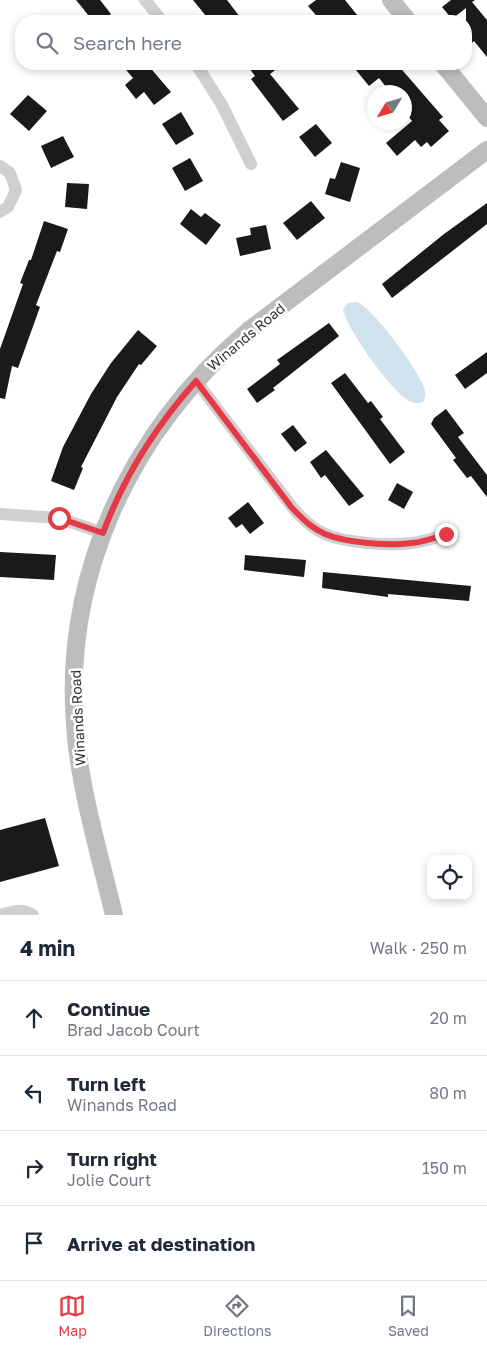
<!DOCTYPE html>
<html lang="en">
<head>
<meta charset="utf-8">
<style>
	body { margin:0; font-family:"Golos Text",sans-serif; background:#f2f2f3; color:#1f2937 }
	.controls { position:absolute; right:15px; bottom:15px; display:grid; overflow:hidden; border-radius:10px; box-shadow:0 2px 8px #0003 }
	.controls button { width:45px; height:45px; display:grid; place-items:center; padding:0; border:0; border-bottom:1px solid #e0e1e3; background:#fff; color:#1f2937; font:25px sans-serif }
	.compass { position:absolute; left:367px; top:85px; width:45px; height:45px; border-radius:50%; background:#fff; box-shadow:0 2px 8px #0003; rotate:232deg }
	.stop { position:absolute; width:15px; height:15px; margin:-11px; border:4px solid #e63946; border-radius:50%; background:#fff }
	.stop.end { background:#e63946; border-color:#fff; box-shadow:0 1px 5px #0008 }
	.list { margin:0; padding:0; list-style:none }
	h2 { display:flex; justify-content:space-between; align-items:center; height:65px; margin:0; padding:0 20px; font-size:21px }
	h2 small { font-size:16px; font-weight:400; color:#747a83 }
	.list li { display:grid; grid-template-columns:32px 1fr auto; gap:15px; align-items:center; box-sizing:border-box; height:75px; padding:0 20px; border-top:1px solid #e0e1e3 }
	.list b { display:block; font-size:19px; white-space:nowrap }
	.list p { margin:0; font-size:16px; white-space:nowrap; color:#747a83 }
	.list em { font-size:16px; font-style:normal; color:#747a83 }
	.icon { flex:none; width:28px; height:28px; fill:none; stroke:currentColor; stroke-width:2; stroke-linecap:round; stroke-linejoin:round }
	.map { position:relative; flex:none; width:487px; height:915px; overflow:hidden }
	.search { position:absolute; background:#fff; box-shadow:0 2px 8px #0003; left:15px; right:15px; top:15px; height:55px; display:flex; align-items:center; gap:12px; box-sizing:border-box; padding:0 18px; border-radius:20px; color:#747a83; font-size:19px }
	.sheet { height:365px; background:#fff }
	nav { display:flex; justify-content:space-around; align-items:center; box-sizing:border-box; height:70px; border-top:1px solid #e0e1e3; background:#fff; font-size:14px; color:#747a83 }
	nav a { display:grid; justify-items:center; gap:2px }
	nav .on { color:#e63946 }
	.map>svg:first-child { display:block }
	.water { fill:#cfe2ee }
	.building { fill:#1a1a1a }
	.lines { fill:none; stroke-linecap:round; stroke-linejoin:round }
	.street { stroke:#d0d0d0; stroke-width:12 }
	.secondary { stroke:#bdbdbd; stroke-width:18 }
	.route { stroke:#e63946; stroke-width:6 }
	.labels { text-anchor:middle; stroke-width:5; stroke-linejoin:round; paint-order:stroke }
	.street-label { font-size:14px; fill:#333; stroke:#fff }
</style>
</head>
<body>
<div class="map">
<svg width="487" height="915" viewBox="0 0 487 915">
	<rect width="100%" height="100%" fill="#fff"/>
	<path class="water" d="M357 302C374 309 418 370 424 387 426 393 426 397 423 402 416 404 411 403 405 398 389 387 346 328 343 309L348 303Z"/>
	<g class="building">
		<polygon points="76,0 100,0 111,14 102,21 93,21"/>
		<polygon points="193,0 227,0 243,21 210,21"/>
		<polygon points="316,0 345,0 362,21 321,21 308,6"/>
		<polygon points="451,0 475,0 472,2 487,20 487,57 474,41 466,48 466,8 452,19 442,7"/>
		<polygon points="121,64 147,64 171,92 154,105 144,92 136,99 125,85 133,78"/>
		<polygon points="246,64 283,64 270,74 299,109 283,121 251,79 255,76"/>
		<polygon points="351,64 397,64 443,117 439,120 449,131 431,147 427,142 421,147 415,140 397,156 386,143 412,121 404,111 404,92 390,92 379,78 369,86"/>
		<polygon points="28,95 47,111 29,131 10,114"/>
		<polygon points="181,112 194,134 176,145 162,124"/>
		<polygon points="316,124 332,143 315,157 299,137"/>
		<polygon points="63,136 74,157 51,168 41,146"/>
		<polygon points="190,158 203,181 185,191 172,168"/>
		<polygon points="341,162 360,168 350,202 325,194 330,178 335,179"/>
		<polygon points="67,183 89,184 87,209 65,207"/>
		<polygon points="311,201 325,218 297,240 283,223"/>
		<polygon points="487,203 487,224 392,298 382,284 444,234"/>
		<polygon points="191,209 201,217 205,213 221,225 206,245 180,224"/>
		<polygon points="44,221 68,229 60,252 57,251 36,305 40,307 18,368 12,366 5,399 0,398 0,349 23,284 20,283 29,260 31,260"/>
		<polygon points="266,225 271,249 240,256 236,238 251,235 250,228"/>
		<polygon points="329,323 339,336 273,388 275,390 257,403 247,389 280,364 277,360"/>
		<polygon points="138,330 157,346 141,365 139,364 117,397 81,467 83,468 74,490 51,481 63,447 91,394 111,363"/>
		<polygon points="487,352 487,373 465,389 455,375"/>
		<polygon points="345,373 368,403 371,401 383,417 380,419 405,452 390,464 331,383"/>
		<polygon points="446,409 464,433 458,437 487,475 487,497 471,476 467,478 453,460 456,458 431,424 434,418"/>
		<polygon points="293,425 307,443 295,452 281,434"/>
		<polygon points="326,450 364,496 349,506 325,475 321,478 310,462"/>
		<polygon points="397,483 413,492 404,509 388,500"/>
		<polygon points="248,502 264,523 250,534 242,524 236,528 228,518"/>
		<polygon points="0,552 56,555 54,580 0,577"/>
		<polygon points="245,555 306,560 304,577 244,570"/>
		<polygon points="323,572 471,586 469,601 388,594 388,597 322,588"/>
		<polygon points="45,818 59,866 0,882 0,830"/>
	</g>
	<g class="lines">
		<g class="street">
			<polyline points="145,0 162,21"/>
			<polyline points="196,64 222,105 251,164"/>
			<polyline points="0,166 10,173 16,190 8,207 0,212"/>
			<path d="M196 381 292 507C302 518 311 528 325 534 346 543 389 546 412 543 424 542 435 538 446 534"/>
			<polyline points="0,514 59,518 103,533"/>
			<path d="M0 915C12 911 22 908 33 915"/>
		</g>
		<g class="secondary">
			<polyline points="391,0 408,21"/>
			<polyline points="443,64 487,118"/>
			<path d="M114 915C100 856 82 797 76 737 60 579 129 432 248 331L487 150"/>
		</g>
	</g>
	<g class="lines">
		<path class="route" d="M59 518 103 533C124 476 156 426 196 381L292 508C302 518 311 528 325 534 346 543 389 546 412 543 424 542 435 538 446 534"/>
	</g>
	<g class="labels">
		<g class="street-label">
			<text transform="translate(246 337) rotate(-40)" y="5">Winands Road</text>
			<text transform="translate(78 718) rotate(-93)" y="5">Winands Road</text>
		</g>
	</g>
</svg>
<div class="controls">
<button><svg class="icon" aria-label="locate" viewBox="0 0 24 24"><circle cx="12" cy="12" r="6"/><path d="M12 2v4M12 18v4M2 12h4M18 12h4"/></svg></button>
</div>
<svg class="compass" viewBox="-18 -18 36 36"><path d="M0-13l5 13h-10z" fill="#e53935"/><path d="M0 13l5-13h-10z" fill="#747a83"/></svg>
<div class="stop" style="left:59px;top:518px"></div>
<div class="stop end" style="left:446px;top:534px"></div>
<div class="search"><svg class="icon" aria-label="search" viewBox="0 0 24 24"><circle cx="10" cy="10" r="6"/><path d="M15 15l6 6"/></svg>Search here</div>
</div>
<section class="sheet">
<h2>4 min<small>Walk · 250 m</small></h2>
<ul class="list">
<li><svg class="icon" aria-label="ahead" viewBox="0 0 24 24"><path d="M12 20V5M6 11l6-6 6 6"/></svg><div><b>Continue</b><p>Brad Jacob Court</p></div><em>20 m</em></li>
<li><svg class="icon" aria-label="left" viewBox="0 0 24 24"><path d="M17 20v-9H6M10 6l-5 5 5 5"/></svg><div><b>Turn left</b><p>Winands Road</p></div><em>80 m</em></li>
<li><svg class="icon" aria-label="right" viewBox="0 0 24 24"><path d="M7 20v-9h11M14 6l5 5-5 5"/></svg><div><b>Turn right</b><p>Jolie Court</p></div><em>150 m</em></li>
<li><svg class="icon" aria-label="arrive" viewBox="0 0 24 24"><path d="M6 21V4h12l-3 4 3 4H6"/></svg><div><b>Arrive at destination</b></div></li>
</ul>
</section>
<nav>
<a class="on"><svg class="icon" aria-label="map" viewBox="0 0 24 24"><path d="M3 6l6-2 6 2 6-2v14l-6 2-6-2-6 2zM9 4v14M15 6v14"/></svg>Map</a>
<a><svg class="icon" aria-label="directions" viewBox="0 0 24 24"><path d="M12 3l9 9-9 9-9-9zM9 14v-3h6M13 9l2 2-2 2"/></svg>Directions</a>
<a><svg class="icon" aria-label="saved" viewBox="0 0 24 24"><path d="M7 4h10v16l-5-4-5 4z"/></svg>Saved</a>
</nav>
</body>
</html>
